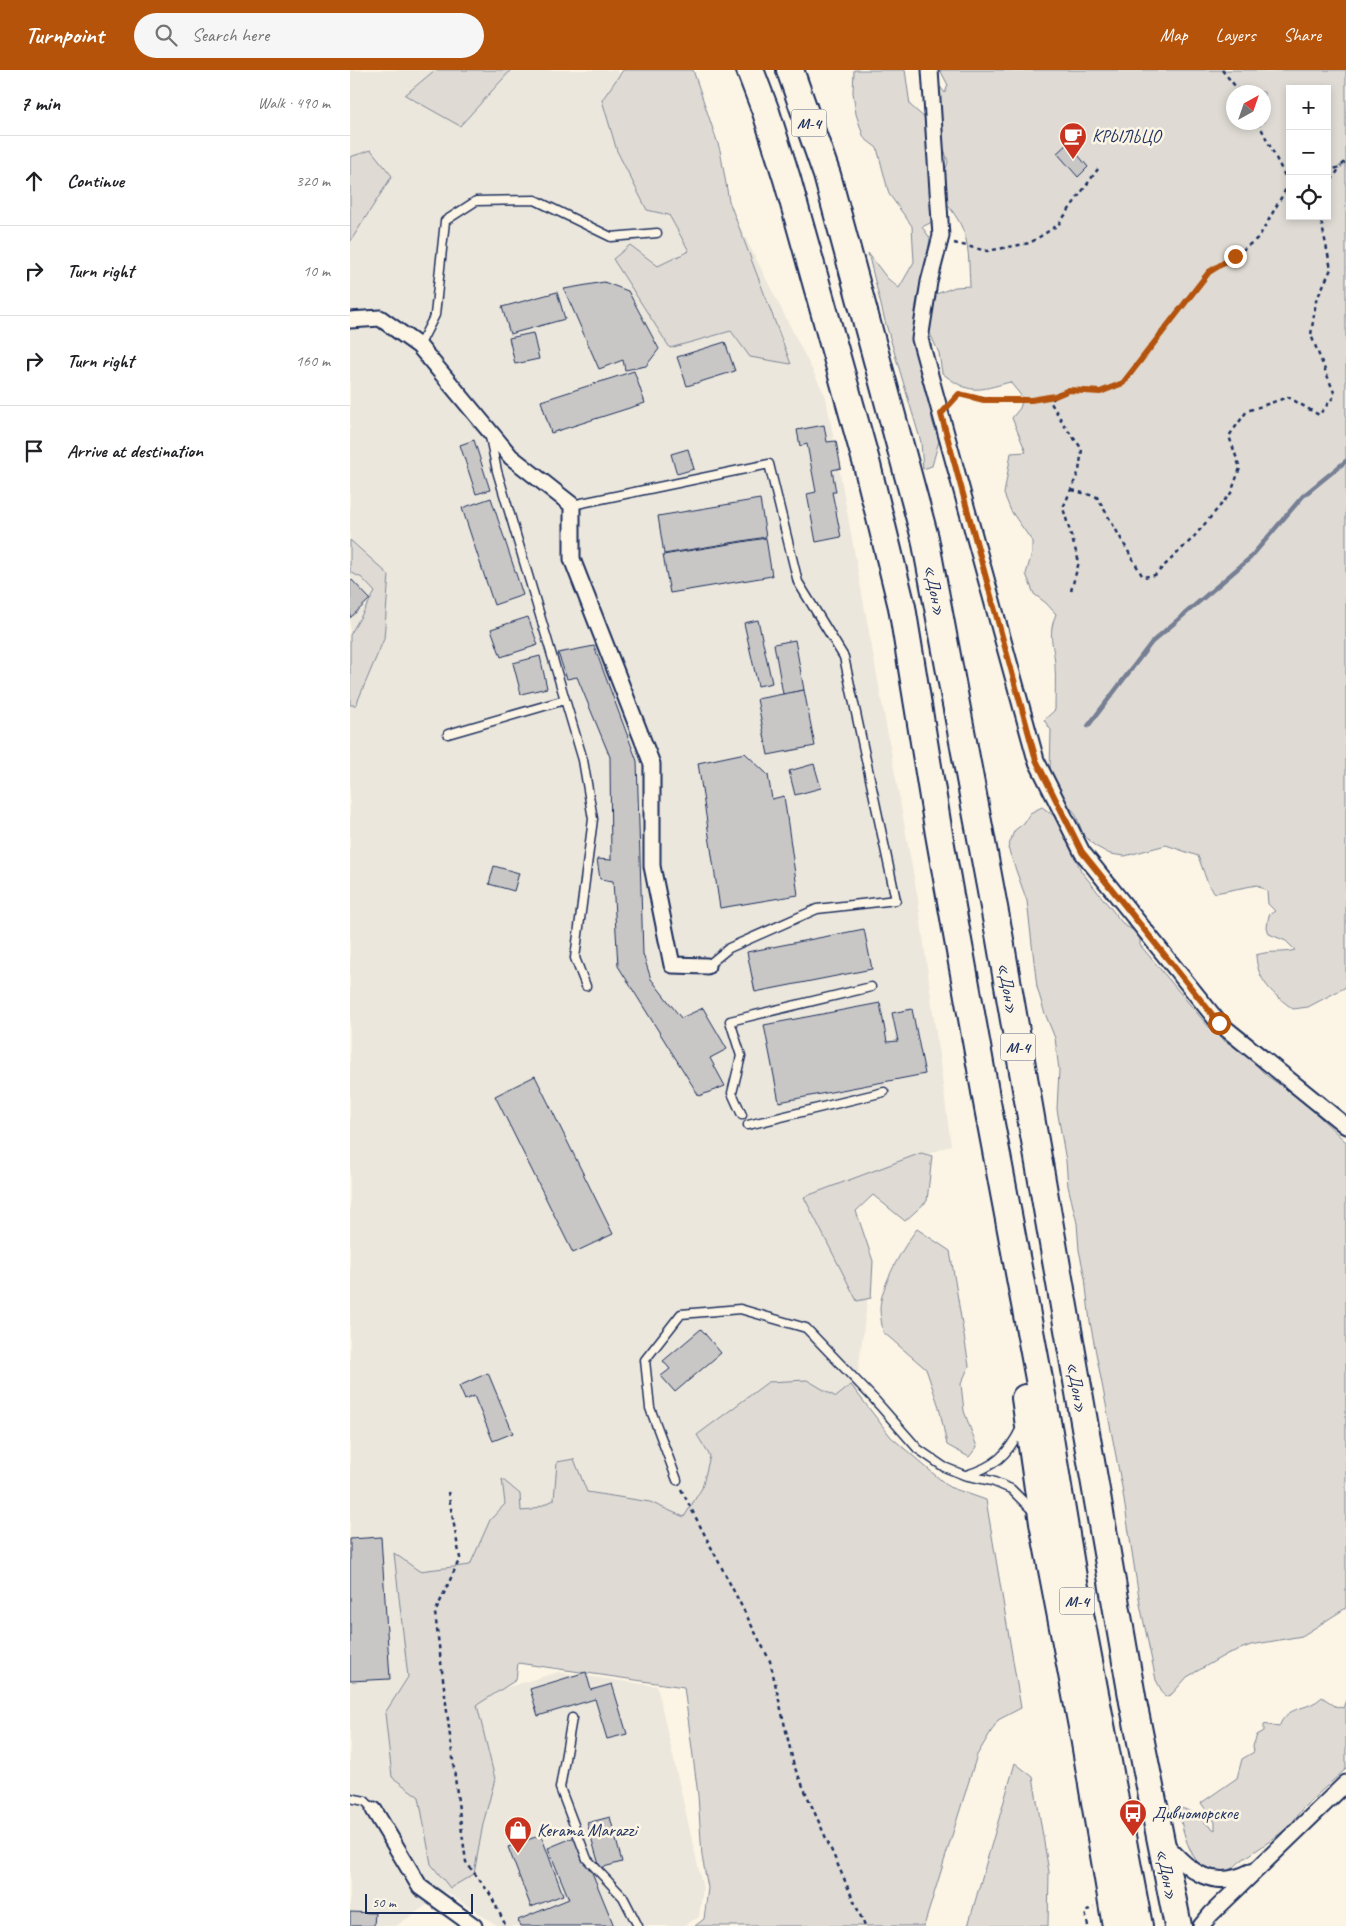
<!DOCTYPE html>
<html lang="en">
<head>
<meta charset="utf-8">
<style>
	body { margin:0; font-family:Caveat,sans-serif; background:#f6f6f6; color:#202124 }
	.controls { position:absolute; right:15px; top:15px; display:grid; overflow:hidden; border-radius:0px; box-shadow:0 2px 8px #0003 }
	.controls button { width:45px; height:45px; display:grid; place-items:center; padding:0; border:0; border-bottom:1px solid #e0e0e0; background:#fff; color:#202124; font:25px sans-serif }
	.compass { position:absolute; left:876px; top:15px; width:45px; height:45px; border-radius:50%; background:#fff; box-shadow:0 2px 8px #0003; rotate:40deg }
	.scale { position:absolute; left:15px; bottom:12px; width:108px; box-sizing:border-box; padding-left:5px; border:2px solid #1b2f5e; border-top:0; font-size:14px; line-height:18px; white-space:nowrap; color:#1b2f5e; -webkit-text-stroke:4px #fcf5e5; paint-order:stroke }
	.stop { position:absolute; width:15px; height:15px; margin:-11px; border:4px solid #b45309; border-radius:50%; background:#fff }
	.stop.end { background:#b45309; border-color:#fff; box-shadow:0 1px 5px #0008 }
	.list { margin:0; padding:0; list-style:none }
	h2 { display:flex; justify-content:space-between; align-items:center; height:65px; margin:0; padding:0 20px; font-size:21px }
	h2 small { font-size:16px; font-weight:400; color:#757577 }
	.list li { display:grid; grid-template-columns:32px 1fr auto; gap:15px; align-items:center; box-sizing:border-box; height:90px; padding:0 20px; border-top:1px solid #e0e0e0 }
	.list b { display:block; font-size:19px; white-space:nowrap }
	.list em { font-size:16px; font-style:normal; color:#757577 }
	.icon { flex:none; width:28px; height:28px; fill:none; stroke:currentColor; stroke-width:2; stroke-linecap:round; stroke-linejoin:round }
	.map { position:relative; flex:none; width:996px; height:1856px; overflow:hidden }
	header { display:flex; align-items:center; gap:30px; box-sizing:border-box; height:70px; padding:0 25px; background:#b45309; color:#fff }
	header strong { font-size:24px }
	nav { display:flex; gap:28px; margin-inline-start:auto; font-size:18px }
	.search { width:350px; height:45px; background:#f6f6f6; display:flex; align-items:center; gap:12px; box-sizing:border-box; padding:0 18px; border-radius:28px; color:#757577; font-size:19px }
	main { display:flex }
	aside { flex:1; background:#fff }
	.map>svg:first-child { display:block }
	.built { fill:#ece7dc }
	.green { fill:#dfdbd4; stroke:#7d8599; fill-rule:evenodd }
	.lines { fill:none; stroke-linecap:round; stroke-linejoin:round }
	.stream { stroke:#767f94; stroke-width:4.5 }
	.building { fill:#c8c7c6; stroke:#1b2f5e }
	.lane-casing { stroke:#1b2f5e; stroke-width:11 }
	.street-casing { stroke:#1b2f5e; stroke-width:19 }
	.highway-casing { stroke:#1b2f5e; stroke-width:30 }
	.path { stroke:#1b2f5e; stroke-width:2.5; stroke-dasharray:4 4; stroke-linecap:butt }
	.lane { stroke:#fcf5e5; stroke-width:8 }
	.street { stroke:#fcf5e5; stroke-width:15 }
	.highway { stroke:#fcf5e5; stroke-width:26 }
	.route { stroke:#b45309; stroke-width:6 }
	.labels { text-anchor:middle; stroke-width:5; stroke-linejoin:round; paint-order:stroke }
	.shield { fill:#fcf5e5; stroke:#5e6a86; stroke-width:1 }
	.shield-label { font-size:16px; font-weight:bold; fill:#1b2f5e }
	.poi-label { font-size:18px; fill:#1b2f5e; stroke:#fcf5e5; text-anchor:start }
	.street-label { font-size:18px; fill:#1b2f5e; stroke:#fcf5e5 }
</style>
</head>
<body>
<header>
<strong>Turnpoint</strong>
<div class="search"><svg class="icon" aria-label="search" viewBox="0 0 24 24"><circle cx="10" cy="10" r="6"/><path d="M15 15l6 6"/></svg>Search here</div>
<nav><a>Map</a><a>Layers</a><a>Share</a></nav>
</header>
<main>
<aside>
<h2>7 min<small>Walk · 490 m</small></h2>
<ul class="list">
<li><svg class="icon" aria-label="ahead" viewBox="0 0 24 24"><path d="M12 20V5M6 11l6-6 6 6"/></svg><div><b>Continue</b></div><em>320 m</em></li>
<li><svg class="icon" aria-label="right" viewBox="0 0 24 24"><path d="M7 20v-9h11M14 6l5 5-5 5"/></svg><div><b>Turn right</b></div><em>10 m</em></li>
<li><svg class="icon" aria-label="right" viewBox="0 0 24 24"><path d="M7 20v-9h11M14 6l5 5-5 5"/></svg><div><b>Turn right</b></div><em>160 m</em></li>
<li><svg class="icon" aria-label="arrive" viewBox="0 0 24 24"><path d="M6 21V4h12l-3 4 3 4H6"/></svg><div><b>Arrive at destination</b></div></li>
</ul>
</aside>
<div class="map">
<svg width="996" height="1856" viewBox="0 0 996 1856">
	<rect width="100%" height="100%" fill="#fcf5e5"/>
	<filter id="ink" filterUnits="userSpaceOnUse"><feTurbulence type="fractalNoise" baseFrequency=".02" numOctaves="2"/><feDisplacementMap in="SourceGraphic" scale="10" xChannelSelector="R" yChannelSelector="G"/><feConvolveMatrix kernelMatrix="1 2 1 2 8 2 1 2 1" color-interpolation-filters="sRGB"/></filter>
	<g filter="url(#ink)">
		<polygon class="built" points="0,0 267,0 335,141 390,157 476,327 568,829 601,1075 475,1128 519,1218 504,1334 347,1472 250,1435 118,1629 208,1602 307,1616 353,1818 349,1847 333,1856 148,1856 96,1822 46,1856 0,1856"/>
		<g class="green">
			<polygon points="85,0 161,0 110,56 55,25"/>
			<polygon points="273,0 343,0 370,80 379,131 441,294 400,287 381,261 320,278 263,189 280,175 308,196 339,181 319,145 297,140 267,81 252,30"/>
			<path d="M504 0H555L560 35 577 50V85L584 138 582 152 572 157 580 168C577 198 563 229 564 259 565 281 575 305 579 327 582 342 580 355 590 367L582 396 573 399 571 372 535 251 518 183 537 208 549 218 564 192 562 156 539 124 527 78 514 68 506 44 503 22Z"/>
			<path d="M590 0H996V917L958 937 943 939C923 924 907 911 906 885 922 880 931 884 945 880L936 871 919 864 917 857 919 845 925 841 918 834 917 821 907 815 865 823 858 814 848 786 816 775 775 786 760 784 745 776 733 764 725 743 716 733 700 702 701 660 694 650 705 640C705 625 706 610 705 595 704 574 697 566 706 544L696 533 684 524 676 504 682 483V471L661 441 654 424 661 383 676 382 662 348 670 338 673 328 660 312C627 321 620 325 592 303L589 283 576 255 581 226 605 217 620 216C618 174 620 160 591 127V114L598 92 590 65 584 9 595 23 598 15ZM940 19H977V146H940ZM884 22H914V52H884Z"/>
			<polygon points="21,80 42,106 0,172 0,87"/>
			<polygon points="0,470 39,505 34,569 6,635 0,635 0,565 25,522 12,508 0,502"/>
			<polygon points="692,737 710,750 731,801 774,855 790,864 790,875 858,956 876,972 893,981 916,1005 954,1032 996,1072 996,1538 952,1566 901,1575 877,1584 837,1607 822,1624 815,1627 806,1610 790,1534 772,1417 740,1252 735,1208 729,1180 727,1153 718,1116 716,1091 707,1039 709,1000 705,968 694,941 687,917 677,831 658,778 664,761 674,753 680,743"/>
			<polygon points="571,1083 582,1086 577,1131 555,1151 523,1125 506,1141 523,1191 521,1228 507,1231 454,1127"/>
			<path d="M567 1159 600 1181 619 1296 611 1314 614 1341 627 1377 619 1387 597 1375 589 1337 576 1299 533 1262C532 1254 530 1246 530 1239 530 1217 554 1175 567 1159Z"/>
			<polygon points="457,1310 486,1327 501,1315 541,1367 599,1417 636,1430 671,1638 648,1650 627,1685 574,1856 345,1856 354,1849 358,1818 352,1786 348,1725 334,1617 168,1593 166,1610 127,1635 145,1709 133,1754 124,1804 100,1818 81,1794 69,1727 42,1707 35,1643 58,1607 44,1483 69,1501 120,1495 140,1450 155,1434 152,1409 170,1424 171,1441 182,1440 204,1430 207,1392 224,1389 237,1422 300,1432 334,1447 352,1418 360,1386 347,1365 418,1312"/>
			<path d="M972 1627 985 1636 993 1638 996 1630V1699C981 1712 967 1725 953 1738 947 1745 943 1753 936 1759 922 1770 907 1780 892 1790 884 1796 881 1803 870 1804 842 1805 831 1758 829 1738 841 1738 854 1754 865 1760V1752L851 1733 887 1708 892 1689 904 1682 903 1676 907 1665 914 1661V1654L929 1657C937 1634 957 1642 972 1627Z"/>
			<polygon points="665,1693 683,1707 699,1802 698,1856 618,1856"/>
		</g>
		<g class="lines">
			<polyline class="stream" points="738,656 802,572 900,488 953,426 996,391"/>
		</g>
		<g class="building">
			<polygon points="718,73 738,97 728,107 707,83"/>
			<polygon points="254,212 278,221 309,279 296,296 275,300 273,290 249,299 214,219"/>
			<polygon points="207,222 215,249 160,264 152,237"/>
			<polygon points="183,263 189,289 165,294 159,268"/>
			<polygon points="375,272 385,301 337,316 327,287"/>
			<polygon points="284,301 295,333 201,363 191,331"/>
			<polygon points="474,355 477,372 486,371 491,398 482,400 486,422 482,422 491,467 466,472 457,424 466,422 457,374 450,376 447,360"/>
			<polygon points="124,370 140,420 126,424 110,375"/>
			<polygon points="338,379 344,399 327,404 321,384"/>
			<polygon points="141,428 173,525 144,535 112,438"/>
			<polygon points="410,429 416,467 314,484 308,446"/>
			<polygon points="416,468 422,506 320,523 313,485"/>
			<polygon points="2,510 20,529 0,548 0,511"/>
			<polygon points="178,547 188,575 151,587 141,559"/>
			<polygon points="408,550 422,613 408,616 394,553"/>
			<polygon points="445,570 454,620 433,624 424,574"/>
			<polygon points="244,576 287,691 293,884 301,909 331,948 353,938 377,979 360,988 375,1016 349,1026 268,896 263,811 250,809 247,789 261,790 260,687 227,607 217,609 208,583"/>
			<polygon points="190,586 197,618 171,624 163,593"/>
			<polygon points="454,620 465,676 418,685 407,629"/>
			<polygon points="395,683 418,705 422,729 434,726 448,825 370,838 348,693"/>
			<polygon points="464,694 471,718 445,725 439,701"/>
			<polygon points="144,796 169,803 164,821 139,814"/>
			<polygon points="514,859 522,899 405,922 397,882"/>
			<polygon points="530,933 537,972 548,971 542,943 562,939 575,1004 429,1032 414,955"/>
			<polygon points="185,1006 263,1164 223,1183 145,1026"/>
			<polygon points="351,1259 371,1283 325,1322 311,1306 320,1299 313,1291"/>
			<polygon points="138,1303 163,1363 143,1371 124,1326 115,1330 109,1316"/>
			<polygon points="31,1467 40,1609 0,1611 0,1469"/>
			<polygon points="236,1602 241,1620 262,1614 277,1664 257,1669 245,1629 188,1646 180,1619"/>
			<polygon points="260,1747 272,1792 250,1798 237,1753"/>
			<polygon points="191,1765 213,1825 181,1837 158,1777"/>
			<polygon points="227,1766 264,1856 170,1856 168,1850 219,1829 198,1778"/>
			<polygon points="0,1842 25,1843 24,1856 0,1856"/>
		</g>
		<g class="lines">
			<g class="lane-casing">
				<g id="lane">
					<polyline points="69,276 85,245 95,151 126,131 185,130 261,167 307,163"/>
					<polyline points="140,367 147,401 233,690 243,749 225,888 236,916"/>
					<polyline points="222,435 419,394 448,512 494,587 546,830 467,839 379,878 357,896"/>
					<polyline points="98,664 215,630"/>
					<polyline points="392,1045 382,1023 391,986 380,951 521,917"/>
					<polyline points="398,1055 534,1022"/>
					<path d="M616 1405C644 1397 658 1385 671 1358"/>
					<polyline points="327,1410 300,1338 295,1290 331,1244 390,1239 456,1258 524,1329 568,1379 594,1397 614,1405 642,1411 661,1419 683,1441"/>
					<polyline points="222,1648 210,1718 237,1789 273,1827 288,1856"/>
					<polyline points="0,1728 15,1731 24,1740"/>
				</g>
			</g>
			<g class="street-casing">
				<g id="street">
					<polyline points="580,0 591,166 579,212 570,269 686,690 732,782 869,953 996,1056"/>
					<polyline points="0,250 30,248 69,276 161,387 222,435 222,489 302,694 302,796 322,895 357,896"/>
					<polyline points="24,1740 70,1817 124,1856"/>
					<path d="M815 1773C839 1802 864 1821 900 1802"/>
					<polyline points="851,1856 861,1844 996,1713"/>
				</g>
			</g>
			<g class="highway-casing">
				<g id="highway">
					<polyline points="400,0 416,42 437,109 516,391 552,537 589,764 638,1038 699,1362 723,1507 789,1856"/>
					<polyline points="440,0 477,105 575,468 649,864 783,1632 828,1856"/>
					<polyline points="675,1328 693,1453 734,1667 766,1856"/>
				</g>
			</g>
			<g class="path">
				<polyline points="872,0 890,22"/>
				<polyline points="908,52 938,112"/>
				<polyline points="977,101 990,97 996,91"/>
				<polyline points="977,117 991,96"/>
				<polyline points="604,173 637,181 680,173 708,155 748,99"/>
				<path d="M602 332 609 324C642 332 673 332 705 326"/>
				<polyline points="722,420 747,427 793,507 805,505 817,493 842,469 881,423 890,398 879,366 897,341 938,327 969,345 985,325 961,265 966,231 981,199 970,146"/>
				<polyline points="721,521 729,492 713,438 729,401 732,379 716,358 701,333 706,324 719,320 750,322 773,313 859,202 885,186 909,167 940,112"/>
				<polyline points="331,1419 420,1591 444,1696 515,1856"/>
				<polyline points="98,1422 110,1488 85,1543 109,1740 116,1792 140,1824 156,1856"/>
				<polyline points="738,1856 735,1842 744,1838"/>
			</g>
			<use href="#lane" class="lane"/>
			<use href="#street" class="street"/>
			<use href="#highway" class="highway"/>
		</g>
	</g>
	<g class="lines" filter="url(#ink)">
		<polyline class="route" points="869,953 732,782 686,690 591,344 609,324 634,330 681,330 705,326 719,320 750,322 773,313 859,202 885,186"/>
	</g>
	<defs>
		<g id="cafe-pin" transform="scale(1.4375)"><path d="M0 17L-7.5 6A9.5 9.5 0 1 1 7.5 6Z" fill="#c8321e" stroke="#fcf5e5"/><path d="M-5.5-4.5H6V0H3Q3 3.5 0 3.5H-2.5Q-5.5 3.5-5.5 0ZM3-3.2v2h1.7v-2ZM-6 4.5H4V6H-6Z" fill="#fff"/></g>
		<g id="bus-pin" transform="scale(1.4375)"><path d="M0 17L-7.5 6A9.5 9.5 0 1 1 7.5 6Z" fill="#c8321e" stroke="#fcf5e5"/><path d="M-5-6H5V4H4V6H2V4H-2V6H-4V4H-5ZM-3.5-4V0h7V-4ZM-3.5 1.2v1.5H-2V1.2ZM2 1.2v1.5H3.5V1.2Z" fill="#fff"/></g>
		<g id="shop-pin" transform="scale(1.4375)"><path d="M0 17L-7.5 6A9.5 9.5 0 1 1 7.5 6Z" fill="#c8321e" stroke="#fcf5e5"/><path d="M-5-2.5h2.3a2.7 3.5 0 0 1 5.4 0H5L5.5 6h-11ZM-1.5-2.5h3a1.5 2.3 0 0 0-3 0Z" fill="#fff"/></g>
	</defs>
	<g fill-rule="evenodd">
		<use href="#cafe-pin" x="723" y="66"/>
		<use href="#bus-pin" x="783" y="1743"/>
		<use href="#shop-pin" x="168" y="1760"/>
	</g>
	<g class="labels">
		<g class="shield">
			<rect x="441.5" y="39.5" width="35" height="27" rx="4"/>
			<rect x="650.5" y="963.5" width="35" height="27" rx="4"/>
			<rect x="709.5" y="1517.5" width="35" height="27" rx="4"/>
		</g>
		<g class="shield-label">
			<text x="459" y="59">М-4</text>
			<text x="668" y="983">М-4</text>
			<text x="727" y="1537">М-4</text>
		</g>
		<g class="poi-label">
			<text x="742" y="72">КРЫЛЬЦО</text>
			<text x="802" y="1749">Дивноморское</text>
			<text x="187" y="1766">Kerama Marazzi</text>
		</g>
		<g class="street-label">
			<text transform="translate(585 520) rotate(79)" y="6">«Дон»</text>
			<text transform="translate(658 918) rotate(80)" y="6">«Дон»</text>
			<text transform="translate(727 1317) rotate(80)" y="6">«Дон»</text>
			<text transform="translate(817 1804) rotate(79)" y="6">«Дон»</text>
		</g>
	</g>
</svg>
<div class="controls">
<button>+</button>
<button>−</button>
<button><svg class="icon" aria-label="locate" viewBox="0 0 24 24"><circle cx="12" cy="12" r="6"/><path d="M12 2v4M12 18v4M2 12h4M18 12h4"/></svg></button>
</div>
<svg class="compass" viewBox="-18 -18 36 36"><path d="M0-13l5 13h-10z" fill="#e53935"/><path d="M0 13l5-13h-10z" fill="#757577"/></svg>
<div class="scale">50 m</div>
<div class="stop" style="left:869px;top:953px"></div>
<div class="stop end" style="left:885px;top:186px"></div>
</div>
</main>
</body>
</html>
